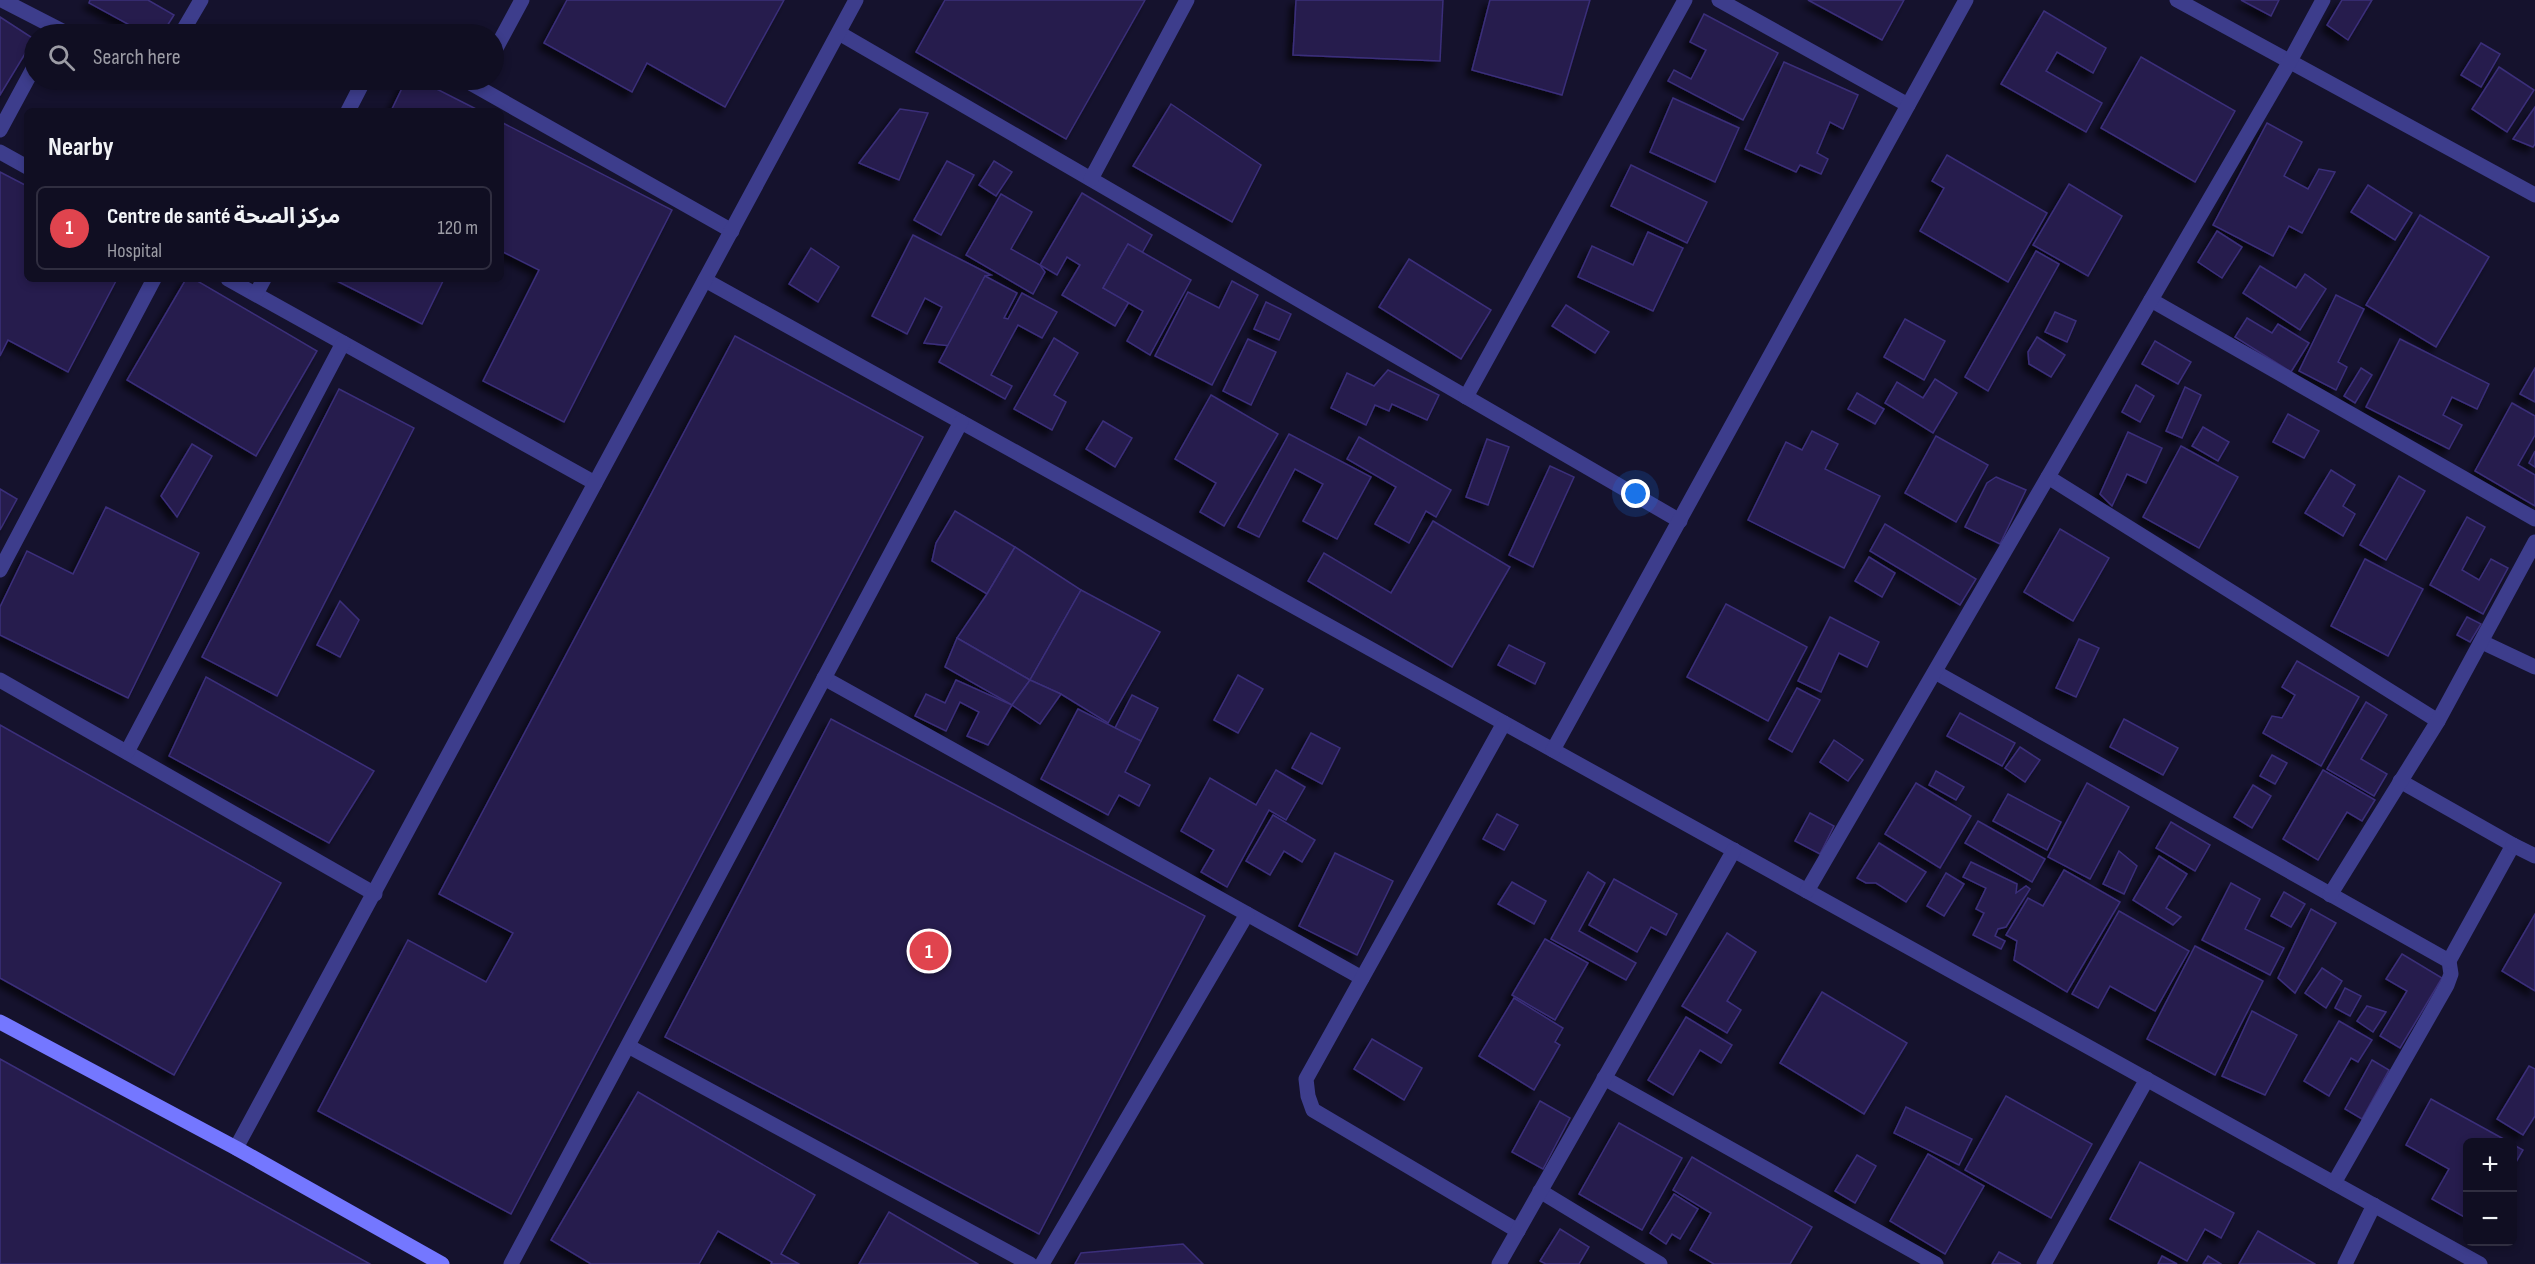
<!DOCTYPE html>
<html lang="en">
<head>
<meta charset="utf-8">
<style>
	body { margin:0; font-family:"Sofia Sans Condensed","Noto Sans Arabic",sans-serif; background:#1e1c2f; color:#f1f3f6 }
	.controls { position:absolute; right:18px; bottom:18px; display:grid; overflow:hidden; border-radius:9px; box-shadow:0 3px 9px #0003 }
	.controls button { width:54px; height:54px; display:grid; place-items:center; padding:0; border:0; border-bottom:2px solid #302e40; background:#100e22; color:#f1f3f6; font:30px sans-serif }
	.you { position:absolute; left:1636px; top:494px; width:21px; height:21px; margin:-15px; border:4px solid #fff; border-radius:50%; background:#1a73e8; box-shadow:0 0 0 9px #1a73e833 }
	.badge { display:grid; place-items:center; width:39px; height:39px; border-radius:50%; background:#0f766e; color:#fff; font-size:20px; font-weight:700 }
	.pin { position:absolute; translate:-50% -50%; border:3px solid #fff; box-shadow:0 2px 6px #0006 }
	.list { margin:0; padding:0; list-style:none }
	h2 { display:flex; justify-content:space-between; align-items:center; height:78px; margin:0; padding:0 24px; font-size:26px }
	h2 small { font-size:20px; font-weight:400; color:#9c9ca5 }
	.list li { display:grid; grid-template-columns:39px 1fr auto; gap:18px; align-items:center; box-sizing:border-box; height:84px; margin:0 12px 12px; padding:0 12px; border:2px solid #302e40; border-radius:9px }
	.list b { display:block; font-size:22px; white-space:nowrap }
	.list p { margin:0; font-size:20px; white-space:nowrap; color:#9c9ca5 }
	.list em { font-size:20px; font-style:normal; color:#9c9ca5 }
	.icon { flex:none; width:33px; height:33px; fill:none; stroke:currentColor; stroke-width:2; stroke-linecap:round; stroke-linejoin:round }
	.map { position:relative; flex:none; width:2535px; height:1264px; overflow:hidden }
	.search { position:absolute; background:#100e22; box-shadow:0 3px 9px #0003; left:24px; top:24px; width:480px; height:66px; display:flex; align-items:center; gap:15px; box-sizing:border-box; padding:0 21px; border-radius:33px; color:#9c9ca5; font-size:22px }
	.panel { position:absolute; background:#100e22; box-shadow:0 3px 9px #0003; left:24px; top:108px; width:480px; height:174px; border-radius:9px }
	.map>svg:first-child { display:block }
	.building { fill:#251d4e; stroke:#3b2f7a; stroke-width:1.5; filter:url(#shadow) }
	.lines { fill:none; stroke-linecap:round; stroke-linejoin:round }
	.street { stroke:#3d3d8c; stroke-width:15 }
	.secondary { stroke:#7477ff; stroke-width:15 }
</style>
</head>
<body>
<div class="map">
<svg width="2535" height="1264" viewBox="0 0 2535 1264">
	<defs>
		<filter id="shadow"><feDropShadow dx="-5.5" dy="5.5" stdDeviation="3" flood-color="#0009"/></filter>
	</defs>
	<rect width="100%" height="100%" fill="#15122d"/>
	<g class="building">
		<polygon points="90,0 148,0 174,15 162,34 146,34 89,3"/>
		<polygon points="567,0 784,0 725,107 647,63 632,92 544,43"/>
		<polygon points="945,0 1145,0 1066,139 916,52"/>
		<polygon points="1296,0 1443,0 1440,61 1293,55"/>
		<polygon points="1490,0 1590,0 1562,95 1472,70"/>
		<polygon points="1808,0 1904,0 1882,40"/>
		<polygon points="2241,0 2279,0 2271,16"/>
		<polygon points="2342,0 2372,0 2348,40 2327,25"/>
		<polygon points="2044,11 2106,48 2093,73 2057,52 2046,71 2102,103 2086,132 2001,84"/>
		<polygon points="1704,14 1778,53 1743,120 1668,81 1674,70 1691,79 1706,50 1690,42"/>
		<polygon points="0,17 34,39 0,95"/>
		<polygon points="2481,43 2500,54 2481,87 2461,75"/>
		<polygon points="2141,57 2235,111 2195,182 2101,128"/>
		<polygon points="1784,62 1858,95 1843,129 1830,122 1817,153 1828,159 1821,174 1800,165 1796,172 1745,149"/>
		<polygon points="2499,67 2534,90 2507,132 2472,109"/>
		<polygon points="406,80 419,80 480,111 391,111"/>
		<polygon points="1673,98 1739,128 1715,182 1650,152"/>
		<polygon points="1171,104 1261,165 1232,222 1133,166"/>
		<polygon points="2535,107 2535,144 2533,147 2513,139"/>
		<polygon points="900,109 928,113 899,180 859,163"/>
		<polygon points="501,122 672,210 564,422 483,381 539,270 501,251"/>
		<polygon points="2267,123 2302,142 2284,176 2308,189 2319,169 2335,172 2302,233 2289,226 2273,256 2213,225"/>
		<polygon points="1947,155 2047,213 2008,282 1920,231 1944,188 1932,181"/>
		<polygon points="947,161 974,175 941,235 914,220"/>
		<polygon points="994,161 1012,172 996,196 979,185"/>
		<polygon points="1631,165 1707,202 1687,243 1611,206"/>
		<polygon points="0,172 27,186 27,279 117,279 68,372 8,340 0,356"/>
		<polygon points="2069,184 2122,216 2088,276 2033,245"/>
		<polygon points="2368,185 2412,213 2395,240 2351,212"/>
		<polygon points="1082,193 1152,235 1142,253 1128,244 1103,288 1129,302 1115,326 1062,295 1080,265 1067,257 1057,275 1040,265"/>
		<polygon points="1001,194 1032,212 1011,249 1040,265 1045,272 1033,294 966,255"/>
		<polygon points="2420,215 2489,257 2436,347 2366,305"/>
		<polygon points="2217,231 2242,247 2222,278 2198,262"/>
		<polygon points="1648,232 1683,248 1653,311 1578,277 1592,246 1633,265"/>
		<polygon points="913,235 991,275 985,276 951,346 924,343 942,307 925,298 907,334 872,316"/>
		<polygon points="1128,244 1191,280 1150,355 1127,341 1143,311 1103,288"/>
		<polygon points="811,248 839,267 818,302 789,284"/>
		<polygon points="2036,251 2059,264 1988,391 1965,377"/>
		<polygon points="1409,259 1491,310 1461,359 1379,307"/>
		<polygon points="2260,266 2296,288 2305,274 2326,289 2300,330 2243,293"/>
		<polygon points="985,276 1017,293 1004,318 1008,319 1022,293 1057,312 1042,338 1018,325 991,375 1012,386 1005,399 939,362"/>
		<polygon points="186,279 194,279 317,351 256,456 127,380"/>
		<polygon points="333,279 444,279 422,324"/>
		<polygon points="1232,281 1258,295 1212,385 1155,356 1188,292 1219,308"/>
		<polygon points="2336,295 2364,309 2338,362 2347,367 2336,390 2299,371"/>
		<polygon points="1266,302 1291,314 1279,340 1254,329"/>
		<polygon points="1566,305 1609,332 1595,353 1552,326"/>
		<polygon points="2055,312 2076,321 2067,342 2045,332"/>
		<polygon points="2247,318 2272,333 2278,324 2309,343 2291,372 2235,337"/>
		<polygon points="1905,319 1945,341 1924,380 1884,357"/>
		<polygon points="735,336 923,437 511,1214 318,1111 408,940 486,982 513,933 439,894"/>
		<polygon points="2037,337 2065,355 2051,377 2029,364 2028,352"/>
		<polygon points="1054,338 1078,353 1054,395 1066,402 1052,430 1014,409"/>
		<polygon points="1248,339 1276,352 1251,405 1223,391"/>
		<polygon points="2400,339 2489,384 2477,409 2452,397 2443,415 2462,425 2449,449 2366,407"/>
		<polygon points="2155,341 2191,362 2178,384 2142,364"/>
		<polygon points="2361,368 2372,375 2355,403 2344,396"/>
		<polygon points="2535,368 2535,402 2520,394"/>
		<polygon points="1388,370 1439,395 1427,420 1392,404 1389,411 1375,405 1366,425 1331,408 1347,373 1374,386"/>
		<polygon points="1935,379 1957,393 1933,433 1885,403 1897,382 1923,398"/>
		<polygon points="2136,385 2154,396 2140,422 2122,412"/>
		<polygon points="2185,387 2201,395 2182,438 2166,431"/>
		<polygon points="339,389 414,428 277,696 202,657"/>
		<polygon points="1857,393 1884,409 1875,424 1848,409"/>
		<polygon points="1211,395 1278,434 1224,526 1200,512 1216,483 1175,459"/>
		<polygon points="2512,403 2535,416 2535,435 2518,465 2535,475 2535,506 2475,471"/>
		<polygon points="2288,414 2319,431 2304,458 2273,442"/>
		<polygon points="1103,421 1132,438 1115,467 1086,449"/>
		<polygon points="2203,427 2229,442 2218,461 2192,446"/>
		<polygon points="1812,431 1838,444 1825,469 1880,496 1844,568 1748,520 1786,442 1802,450"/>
		<polygon points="2128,432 2162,448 2146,483 2127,474 2112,506 2100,494"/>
		<polygon points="1289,434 1371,477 1337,539 1303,521 1323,484 1295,469 1259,537 1238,527"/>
		<polygon points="1936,436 1988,465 1956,522 1905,493"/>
		<polygon points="1359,437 1451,490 1436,517 1426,511 1409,543 1375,524 1396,487 1347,459"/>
		<polygon points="1487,439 1509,447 1488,505 1466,497"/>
		<polygon points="192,444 212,456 177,517 161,496"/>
		<polygon points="2181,446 2238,477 2199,548 2143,517"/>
		<polygon points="2535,451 2535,467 2529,463"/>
		<polygon points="1550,466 1574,477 1533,567 1509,555"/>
		<polygon points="2331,470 2355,485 2343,506 2355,514 2343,536 2305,513"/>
		<polygon points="2399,476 2425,491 2386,560 2360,545"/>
		<polygon points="1996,477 2026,490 2000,544 1965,527 1987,483"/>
		<polygon points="0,489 17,499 0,530"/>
		<polygon points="106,507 199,553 128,698 0,635 0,607 27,551 73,574"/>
		<polygon points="955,511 1015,547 987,594 932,561 936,543"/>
		<polygon points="2467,517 2485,527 2462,570 2479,580 2491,559 2508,568 2483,614 2430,585"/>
		<polygon points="1433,521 1510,567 1452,667 1308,581 1324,553 1391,593"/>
		<polygon points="1885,524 1976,579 1960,605 1870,551"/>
		<polygon points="2060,529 2109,558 2073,621 2024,592"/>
		<polygon points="1015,547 1081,590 1030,680 957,638 987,594"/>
		<polygon points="1869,557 1895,573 1882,597 1855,581"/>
		<polygon points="2365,559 2423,589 2388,656 2331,626"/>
		<polygon points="1081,590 1160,632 1108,723 1061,694 1030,680"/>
		<polygon points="340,601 359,620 340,657 317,645"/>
		<polygon points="1726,604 1807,647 1768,721 1687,677"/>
		<polygon points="1830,617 1879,642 1867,667 1839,653 1821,692 1798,681"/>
		<polygon points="2467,617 2481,624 2470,642 2457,635"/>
		<polygon points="957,638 1030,680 1012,705 945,667"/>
		<polygon points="2079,639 2099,648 2076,697 2056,688"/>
		<polygon points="1509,645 1545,663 1535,684 1498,665"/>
		<polygon points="2297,661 2359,697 2321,766 2263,733 2272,716 2282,718 2295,695 2282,687"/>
		<polygon points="1238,675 1263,689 1238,733 1214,720"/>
		<polygon points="206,677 374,771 329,843 169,756"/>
		<polygon points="956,680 1012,705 988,745 967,736 979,712 960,702 946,731 915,716 926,694 945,703"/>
		<polygon points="1030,680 1061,694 1040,724 1012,705"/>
		<polygon points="1797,688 1820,700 1792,752 1769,739"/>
		<polygon points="1132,695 1158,708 1141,741 1115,728"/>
		<polygon points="2366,702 2387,715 2361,759 2387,774 2374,796 2327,769"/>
		<polygon points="1078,709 1141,741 1125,772 1150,785 1139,806 1119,795 1108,815 1041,779"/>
		<polygon points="1960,713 2015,743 2002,766 1947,736"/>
		<polygon points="831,719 1205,916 1039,1234 665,1037"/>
		<polygon points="2124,719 2178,748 2163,775 2110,747"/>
		<polygon points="0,725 281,883 174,1075 0,978"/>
		<polygon points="1311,733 1340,748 1322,784 1292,768"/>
		<polygon points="1834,740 1863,760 1848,781 1820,762"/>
		<polygon points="2020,747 2040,760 2025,782 2005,768"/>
		<polygon points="2272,755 2287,763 2275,784 2260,776"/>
		<polygon points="1276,770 1305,787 1286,820 1269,810 1227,887 1201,872 1214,850 1181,831 1210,778 1256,805"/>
		<polygon points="2323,770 2375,800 2362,821 2347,812 2318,860 2283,839"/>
		<polygon points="1936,771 1964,787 1956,800 1929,785"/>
		<polygon points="1916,783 1971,816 1940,868 1885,834"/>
		<polygon points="2087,783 2129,807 2090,879 2048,857"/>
		<polygon points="2253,785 2271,796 2252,828 2234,817"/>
		<polygon points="2008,794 2061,822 2047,850 1993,821"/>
		<polygon points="1810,813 1834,826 1820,854 1795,841"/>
		<polygon points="1497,814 1518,825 1504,850 1483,839"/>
		<polygon points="1273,815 1315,840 1302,862 1284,851 1270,875 1246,861"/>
		<polygon points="1978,821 2045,859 2032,882 1965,843"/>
		<polygon points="2171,822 2210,845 2195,871 2156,848"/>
		<polygon points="1879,843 1926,872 1906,902 1876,883 1866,883 1857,878"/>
		<polygon points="2119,851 2137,866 2124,894 2103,884"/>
		<polygon points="1335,853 1393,881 1357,955 1299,926"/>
		<polygon points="2159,856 2187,874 2166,908 2181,917 2173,925 2133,900"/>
		<polygon points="1971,862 2017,884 2016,893 2026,886 2030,889 2006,927 1998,929 1995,936 2005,941 2001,949 1973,935 1984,913 1976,909 1986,888 1963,877"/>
		<polygon points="2064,870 2120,902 2067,992 2014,960 2017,941 2006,935 2028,898 2043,906"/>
		<polygon points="1588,872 1605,883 1579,931 1636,963 1626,980 1551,939"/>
		<polygon points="1946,873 1964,884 1944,916 1927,906"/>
		<polygon points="1614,879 1677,914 1666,935 1651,927 1637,952 1589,925"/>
		<polygon points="1512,882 1546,901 1534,924 1498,904"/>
		<polygon points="2231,883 2260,899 2245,929 2284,948 2270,975 2202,940"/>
		<polygon points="2284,892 2305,904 2291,927 2271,916"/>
		<polygon points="2311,909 2336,923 2295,993 2278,978"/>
		<polygon points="2119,911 2189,951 2155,1011 2110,986 2098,1008 2072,994"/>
		<polygon points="2535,914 2535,991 2502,971"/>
		<polygon points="1727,933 1756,952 1727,1001 1741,1010 1727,1033 1682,1006"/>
		<polygon points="1545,939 1588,963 1555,1020 1512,995"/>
		<polygon points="2195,946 2263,981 2215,1075 2147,1039"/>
		<polygon points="2402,954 2442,978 2400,1048 2380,1036 2407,991 2386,979"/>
		<polygon points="2322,968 2342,981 2326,1008 2305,993"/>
		<polygon points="2345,988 2361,996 2350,1016 2335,1008"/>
		<polygon points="1822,992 1907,1043 1864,1114 1780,1063"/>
		<polygon points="1514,998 1563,1028 1555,1042 1560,1045 1534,1090 1479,1056"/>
		<polygon points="2367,1006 2386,1012 2373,1032 2357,1021"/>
		<polygon points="2252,1011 2297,1035 2265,1095 2222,1076"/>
		<polygon points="1686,1017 1732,1045 1721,1063 1700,1050 1673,1095 1648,1080"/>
		<polygon points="2339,1021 2372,1040 2358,1062 2351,1058 2329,1096 2304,1081"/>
		<polygon points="1372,1039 1422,1068 1404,1100 1354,1069"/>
		<polygon points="0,1059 370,1264 0,1264"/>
		<polygon points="2372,1060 2389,1070 2362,1119 2345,1109"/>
		<polygon points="2529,1066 2535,1069 2535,1116 2523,1135 2497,1119"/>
		<polygon points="638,1092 815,1195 781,1254 799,1264 771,1264 772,1262 718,1231 699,1264 591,1264 551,1240"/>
		<polygon points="2006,1096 2092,1144 2051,1218 1965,1170"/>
		<polygon points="2431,1099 2509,1142 2468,1142 2468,1219 2432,1199 2449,1169 2406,1145"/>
		<polygon points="1540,1101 1570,1118 1543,1169 1512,1152"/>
		<polygon points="1906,1107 1972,1139 1959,1165 1894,1133"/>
		<polygon points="1619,1123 1682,1158 1642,1230 1579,1194"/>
		<polygon points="2512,1144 2523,1150 2512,1169"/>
		<polygon points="1928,1154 1984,1186 1945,1254 1890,1221"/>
		<polygon points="1857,1155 1876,1166 1855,1203 1835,1191"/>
		<polygon points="1692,1157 1812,1227 1790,1264 1714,1264 1690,1250 1711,1213 1673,1190"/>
		<polygon points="2140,1162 2234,1213 2221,1238 2205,1229 2187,1261 2110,1219"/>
		<polygon points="1674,1194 1698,1209 1680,1239 1672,1234 1666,1244 1650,1233"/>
		<polygon points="889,1212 978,1264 859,1264"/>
		<polygon points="1560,1229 1589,1247 1579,1264 1546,1264 1540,1261"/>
		<polygon points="2258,1231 2315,1264 2239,1264"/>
		<polygon points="1183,1244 1203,1264 1075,1264 1081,1253"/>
		<polygon points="1999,1252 2021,1264 1992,1264"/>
		<polygon points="2162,1256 2177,1264 2158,1264"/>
		<polygon points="2208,1256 2221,1264 2203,1264"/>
	</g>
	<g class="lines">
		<g class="street">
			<polyline points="2,0 68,34"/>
			<polyline points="1719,0 1908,105"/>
			<polyline points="2177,0 2535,195"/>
			<polyline points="839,33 1680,521"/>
			<polyline points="181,34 201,0"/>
			<polyline points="494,52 522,0"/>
			<polyline points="465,80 732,231"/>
			<polyline points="348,111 364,80"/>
			<polyline points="0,130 34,67"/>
			<polyline points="0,152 27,167"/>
			<polyline points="1091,179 1187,0"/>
			<polyline points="228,279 595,483"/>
			<polyline points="705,280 2480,1264"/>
			<polyline points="256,294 264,279"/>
			<polyline points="2151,300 2535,519"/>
			<polyline points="1466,397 1685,0"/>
			<polyline points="2048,477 2438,721"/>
			<polyline points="0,570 154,279"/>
			<polyline points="2482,642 2535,667"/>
			<polyline points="1935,672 2449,961 2451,974 2447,985 2334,1183"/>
			<polyline points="824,678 1362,978"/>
			<polyline points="0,680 375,894"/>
			<polyline points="1504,723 1306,1079 1308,1096 1313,1110 1518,1231"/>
			<polyline points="1553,750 1966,0"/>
			<polyline points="127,752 343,343"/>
			<polyline points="2400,781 2513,845 2449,961"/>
			<polyline points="2513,845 2535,856"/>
			<polyline points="1807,891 2290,61 2323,0"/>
			<polyline points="2330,895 2438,721 2535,542"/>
			<polyline points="628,1046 1030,1264"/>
			<polyline points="1604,1078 1936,1264"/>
			<polyline points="236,1148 856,0"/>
			<polyline points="1540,1191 1660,1264"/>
			<polyline points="511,1264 961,422"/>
			<polyline points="1042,1264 1247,914"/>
			<polyline points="1499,1264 1734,850"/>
			<polyline points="2044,1264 2147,1079"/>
			<polyline points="2345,1264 2374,1205"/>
		</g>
		<polyline class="secondary" points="0,1022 236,1148 442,1264"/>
	</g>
</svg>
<div class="controls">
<button>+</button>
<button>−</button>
</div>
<div class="you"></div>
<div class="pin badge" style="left:929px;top:951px;background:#e0444e">1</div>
<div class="search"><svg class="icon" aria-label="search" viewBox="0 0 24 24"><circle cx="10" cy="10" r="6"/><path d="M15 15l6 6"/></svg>Search here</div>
<section class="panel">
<h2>Nearby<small></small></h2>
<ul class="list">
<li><span class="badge" style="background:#e0444e">1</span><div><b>Centre de santé مركز الصحة</b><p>Hospital</p></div><em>120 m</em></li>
</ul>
</section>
</div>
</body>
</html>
